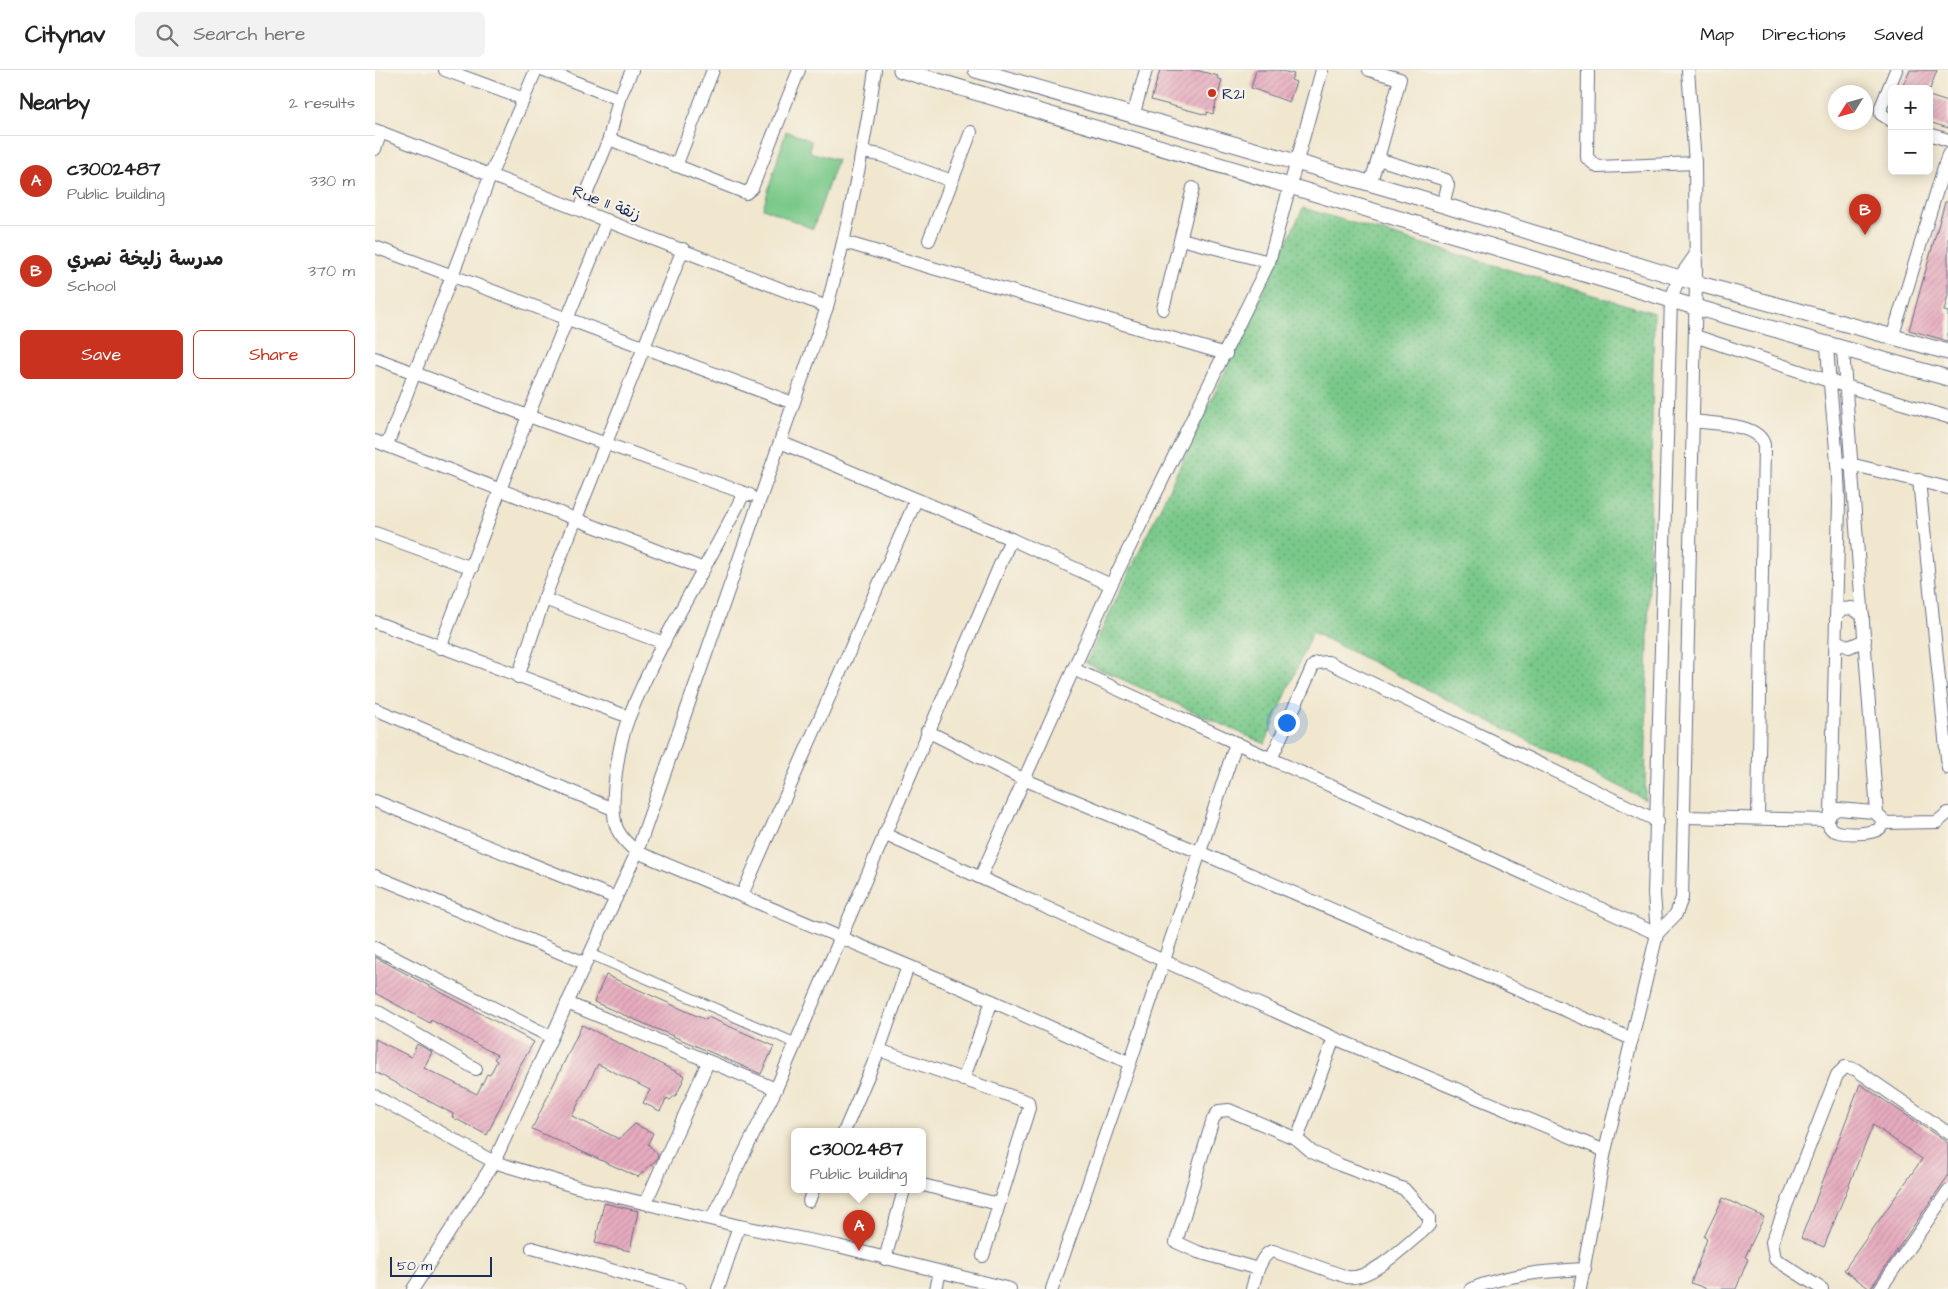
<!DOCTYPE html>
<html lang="en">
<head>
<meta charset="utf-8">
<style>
	body { margin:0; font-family:"Architects Daughter","Playpen Sans Arabic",sans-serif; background:#f2f2f2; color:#222 }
	.controls { position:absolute; right:15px; top:15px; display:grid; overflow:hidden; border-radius:8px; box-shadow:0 2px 12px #0003 }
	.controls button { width:45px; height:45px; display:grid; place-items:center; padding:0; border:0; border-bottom:1px solid #e0e0e0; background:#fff; color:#222; font:25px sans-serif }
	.compass { position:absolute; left:1453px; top:15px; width:45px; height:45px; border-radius:50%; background:#fff; box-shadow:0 2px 12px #0003; rotate:233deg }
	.scale { position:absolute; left:15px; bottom:12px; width:102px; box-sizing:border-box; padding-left:5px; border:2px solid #1b2f5e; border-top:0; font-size:14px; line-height:18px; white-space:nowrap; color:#1b2f5e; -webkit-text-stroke:4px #f7f3e8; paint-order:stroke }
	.you { position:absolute; left:911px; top:652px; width:18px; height:18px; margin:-12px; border:4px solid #fff; border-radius:50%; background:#1a73e8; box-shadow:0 0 0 8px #1a73e833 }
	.badge { display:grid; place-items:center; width:32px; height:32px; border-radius:50%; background:#c8321e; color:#fff; font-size:16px; font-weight:700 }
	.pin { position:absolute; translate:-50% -41px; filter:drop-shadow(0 1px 2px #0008) }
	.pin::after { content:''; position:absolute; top:26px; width:18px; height:15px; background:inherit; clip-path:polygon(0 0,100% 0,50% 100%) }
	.popup { position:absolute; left:416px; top:1058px; width:135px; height:65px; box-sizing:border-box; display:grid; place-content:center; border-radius:8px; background:#fff; filter:drop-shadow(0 1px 4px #0005); font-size:16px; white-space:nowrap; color:#767676 }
	.popup b { font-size:19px; color:#222 }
	.popup::after { content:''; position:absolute; left:50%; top:100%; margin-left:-10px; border:10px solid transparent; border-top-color:#fff }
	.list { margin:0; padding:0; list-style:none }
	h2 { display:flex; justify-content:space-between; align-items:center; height:65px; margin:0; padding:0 20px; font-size:21px }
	h2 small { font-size:16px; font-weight:400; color:#767676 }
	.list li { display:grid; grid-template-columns:32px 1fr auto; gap:15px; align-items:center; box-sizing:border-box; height:90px; padding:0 20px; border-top:1px solid #e0e0e0 }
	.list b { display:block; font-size:19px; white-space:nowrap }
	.list p { margin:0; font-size:16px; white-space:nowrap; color:#767676 }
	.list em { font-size:16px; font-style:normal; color:#767676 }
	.actions { display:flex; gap:10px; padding:15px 20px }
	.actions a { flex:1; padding:11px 0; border:1px solid #c8321e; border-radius:8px; text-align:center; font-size:18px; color:#c8321e }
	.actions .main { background:#c8321e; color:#fff }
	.icon { flex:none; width:28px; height:28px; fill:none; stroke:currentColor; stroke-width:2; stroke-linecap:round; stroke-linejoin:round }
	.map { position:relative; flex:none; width:1573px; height:1219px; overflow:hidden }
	header { display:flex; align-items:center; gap:30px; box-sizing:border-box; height:70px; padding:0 25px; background:#fff; border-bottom:1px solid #e0e0e0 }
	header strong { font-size:24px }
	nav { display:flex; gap:28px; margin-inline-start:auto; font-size:18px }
	.search { width:350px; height:45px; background:#f2f2f2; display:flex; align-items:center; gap:12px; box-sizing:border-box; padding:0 18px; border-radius:8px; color:#767676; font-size:19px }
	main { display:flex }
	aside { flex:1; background:#fff }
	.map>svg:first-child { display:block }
	.grass { fill:url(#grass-dots); stroke:#4a7c74 }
	.pitch { fill:#7ac98a; stroke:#4a7c74 }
	.building { fill:url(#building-hatch) }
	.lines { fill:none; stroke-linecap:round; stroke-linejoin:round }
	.pedestrian-casing { stroke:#666f86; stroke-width:11 }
	.minor-casing { stroke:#666f86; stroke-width:14 }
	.tertiary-casing { stroke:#666f86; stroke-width:17 }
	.pedestrian { stroke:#fff; stroke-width:9 }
	.minor { stroke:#fff; stroke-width:12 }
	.tertiary { stroke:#fff; stroke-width:15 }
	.poi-dot { fill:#c8321e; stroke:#f7f3e8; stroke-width:2 }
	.labels { text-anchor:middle; stroke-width:4.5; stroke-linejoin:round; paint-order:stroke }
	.poi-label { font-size:16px; fill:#1b2f5e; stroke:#f7f3e8; text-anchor:start }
	.street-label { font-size:16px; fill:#1b2f5e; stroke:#f7f3e8 }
</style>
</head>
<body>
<header>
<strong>Citynav</strong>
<div class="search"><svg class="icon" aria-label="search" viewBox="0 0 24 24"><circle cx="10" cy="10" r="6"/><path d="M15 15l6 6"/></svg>Search here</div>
<nav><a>Map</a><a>Directions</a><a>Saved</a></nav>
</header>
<main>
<aside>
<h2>Nearby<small>2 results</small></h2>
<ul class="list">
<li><span class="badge">A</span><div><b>c3002487</b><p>Public building</p></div><em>330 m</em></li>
<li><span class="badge">B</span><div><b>مدرسة زليخة نصري</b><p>School</p></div><em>370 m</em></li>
</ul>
<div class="actions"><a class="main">Save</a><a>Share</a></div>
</aside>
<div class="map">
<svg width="1573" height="1219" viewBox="0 0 1573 1219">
	<defs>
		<pattern id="grass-dots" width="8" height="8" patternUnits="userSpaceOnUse" patternTransform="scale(1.25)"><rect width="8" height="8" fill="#7ac98a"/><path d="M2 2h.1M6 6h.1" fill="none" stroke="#63a474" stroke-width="1.8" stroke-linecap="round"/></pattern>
		<pattern id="building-hatch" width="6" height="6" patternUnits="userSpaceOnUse" patternTransform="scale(1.25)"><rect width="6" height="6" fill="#e6abbe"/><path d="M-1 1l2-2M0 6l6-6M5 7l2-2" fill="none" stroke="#c593a6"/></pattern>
	</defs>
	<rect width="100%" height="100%" fill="#f7f3e8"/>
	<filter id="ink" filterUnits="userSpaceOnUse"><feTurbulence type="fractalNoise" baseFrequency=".02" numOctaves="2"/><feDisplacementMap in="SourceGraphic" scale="10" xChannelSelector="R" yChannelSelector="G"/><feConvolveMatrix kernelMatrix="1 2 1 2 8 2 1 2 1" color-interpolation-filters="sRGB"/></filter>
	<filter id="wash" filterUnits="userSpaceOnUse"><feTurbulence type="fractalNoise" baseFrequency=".0096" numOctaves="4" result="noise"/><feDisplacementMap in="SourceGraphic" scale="20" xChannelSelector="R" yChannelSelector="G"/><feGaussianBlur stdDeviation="1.12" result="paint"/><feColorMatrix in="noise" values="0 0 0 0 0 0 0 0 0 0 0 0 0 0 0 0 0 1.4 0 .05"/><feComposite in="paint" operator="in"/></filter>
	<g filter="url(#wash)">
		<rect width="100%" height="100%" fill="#f1e7cf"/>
		<polygon class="grass" points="928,138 1279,243 1270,729 937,562 890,674 711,593"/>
		<polygon class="pitch" points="411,61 436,71 435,82 462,90 438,159 388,138"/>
		<g id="blocks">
			<g class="building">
				<polygon points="785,0 821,0 843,6 842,8 847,10 838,44 832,42 832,45 776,30"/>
				<polygon points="881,0 903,0 919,4 916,10 921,12 914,32 876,18"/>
				<polygon points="1535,0 1562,0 1555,19 1526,19"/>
				<polygon points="1554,26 1573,32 1573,58 1554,52"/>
				<polygon points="1570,132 1573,132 1573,225 1569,241 1573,242 1573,271 1534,260"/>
				<polygon points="0,887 159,972 144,997 112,1065 77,1047 78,1044 0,1002 0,969 36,987 42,974 57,982 49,998 102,1024 112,1004 115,1005 122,991 119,989 122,985 56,950 55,953 0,923"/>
				<polygon points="231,905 331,950 333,947 399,976 386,1004 219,932"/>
				<polygon points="207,955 310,1006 302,1024 295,1030 292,1028 285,1041 268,1033 275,1020 223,994 197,1046 244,1069 260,1054 278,1063 273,1074 283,1085 281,1090 263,1107 157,1059"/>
				<polygon points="1485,1014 1573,1073 1573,1106 1495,1219 1469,1200 1547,1089 1498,1055 1449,1177 1426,1168"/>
				<polygon points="1348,1128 1389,1147 1370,1187 1373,1189 1361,1219 1333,1219 1316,1213 1332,1169 1329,1167"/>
				<polygon points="229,1133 263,1141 255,1181 220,1173"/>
			</g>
		</g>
	</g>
	<g filter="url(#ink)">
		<use href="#blocks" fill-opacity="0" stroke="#666f86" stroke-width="1"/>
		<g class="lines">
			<g class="pedestrian-casing">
				<polyline id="pedestrian" points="215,884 420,973"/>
			</g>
			<g class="minor-casing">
				<g id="minor">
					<polyline points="70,0 149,29"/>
					<polyline points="169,0 244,29"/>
					<polyline points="994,0 1025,9 1003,89 1071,110 1073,115 1068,135"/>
					<polyline points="1213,0 1212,88 1223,97 1320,93"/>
					<polyline points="758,46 771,0"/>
					<polyline points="1517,51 1506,44 1506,37 1521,0"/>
					<polyline points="0,60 452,237"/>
					<polyline points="1554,64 1573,70"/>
					<polyline points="234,69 371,123 377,118 424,0"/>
					<polyline points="0,79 6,62"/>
					<polyline points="488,82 505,85 577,111"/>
					<polyline points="301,96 338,0"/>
					<polyline points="995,114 1003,89"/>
					<polyline points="205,139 234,69 244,29 257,0"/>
					<polyline points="806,169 894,192"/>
					<polyline points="554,170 596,62"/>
					<polyline points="469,172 851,284"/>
					<polyline points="0,177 418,333"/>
					<polyline points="788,239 818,118"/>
					<polyline points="1320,266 1454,311 1573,347"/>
					<polyline points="1517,268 1573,84"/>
					<path d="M1452 275C1455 328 1463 380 1464 433L1456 743"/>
					<polyline points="1468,280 1502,743"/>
					<polyline points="0,288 153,346 375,425"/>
					<path d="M1318 351C1338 354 1384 353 1389 375L1383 748"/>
					<polyline points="0,371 329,499"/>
					<polyline points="405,372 636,469 736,515"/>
					<polyline points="12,375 116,104 161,0"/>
					<polyline points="1471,393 1573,418"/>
					<polyline points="1544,410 1573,698"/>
					<path d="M369 423C332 498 285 569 254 647 244 671 233 736 242 759 247 769 253 775 262 782L617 931 755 993"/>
					<polyline points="0,463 97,498"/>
					<polyline points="169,529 289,573"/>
					<polyline points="1462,544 1468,539 1477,538 1488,546"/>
					<polyline points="0,552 254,647"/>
					<polyline points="1461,571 1474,577 1490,570"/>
					<polyline points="65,578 153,346 232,150"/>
					<polyline points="698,599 1282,864"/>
					<polyline points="143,607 169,529 308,179"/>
					<polyline points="0,639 238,739"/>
					<polyline points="552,661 648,709 824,782 1257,969"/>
					<polyline points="896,689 938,596 942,593 953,592 1283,751"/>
					<polyline points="0,731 241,828"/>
					<path d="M1463 739 1499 742 1507 749 1506 757C1500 765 1467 765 1458 760 1454 758 1453 754 1453 750L1456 743Z"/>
					<polyline points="1309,747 1453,750"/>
					<polyline points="1507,753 1562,752 1573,743"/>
					<polyline points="509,764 959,968 1230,1081"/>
					<polyline points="0,806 210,893"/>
					<polyline points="606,806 736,515 894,192 947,0"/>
					<polyline points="367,825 541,430"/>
					<polyline points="1282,864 1301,844 1307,828 1321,213 1320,93 1313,0"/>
					<polyline points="0,878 176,967"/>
					<polyline points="192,933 401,1019"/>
					<polyline points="0,940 101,999"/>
					<polyline points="504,980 653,1032 654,1038 608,1186"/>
					<polyline points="588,1010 617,931"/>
					<polyline points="0,1026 119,1092 202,1117 364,1156 463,1176 635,1219"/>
					<polyline points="469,1062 504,980 533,896"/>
					<polyline points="922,1069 959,968"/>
					<polyline points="548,1115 623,1134"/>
					<polyline points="434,1131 438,1120"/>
					<polyline points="271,1132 333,992"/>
					<polyline points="337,1148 401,1019 636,469"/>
					<polyline points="157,1178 304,1219"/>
					<polyline points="510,1189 529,1120"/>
					<path d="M38 1219 119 1092 262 782 452 237C473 158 489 80 500 0"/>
					<polyline points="343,1219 364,1156"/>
					<polyline points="561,1219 565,1202"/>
					<polyline points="677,1219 755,993 861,673"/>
					<path d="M877 1219C880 1208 886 1183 898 1181L972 1207C995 1211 1031 1175 1048 1161L1054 1155V1147L1029 1119 965 1095 937 1082 922 1069 854 1040 844 1041 838 1049 801 1172 823 1182 883 1199"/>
					<path d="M1096 1219C1133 1204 1171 1201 1210 1199"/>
					<polyline points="1205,1219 1230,1081 1282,864 1279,824 1296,229 1304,208 1321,184"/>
					<polyline points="1447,1219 1400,1189 1397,1172 1462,1005 1470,997 1480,999 1573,1063"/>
					<polyline points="1505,1219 1573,1121"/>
				</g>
			</g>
			<g class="tertiary-casing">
				<g id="tertiary">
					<polyline points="526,0 1320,237 1573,308"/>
					<polyline points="601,0 1039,126 1321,213 1573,282"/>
				</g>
			</g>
			<use href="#pedestrian" class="pedestrian"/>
			<use href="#minor" class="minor"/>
			<use href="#tertiary" class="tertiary"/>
		</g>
	</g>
	<circle class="poi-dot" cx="837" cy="23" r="5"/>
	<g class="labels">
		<g class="poi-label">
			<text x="847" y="29">R21</text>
		</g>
		<g class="street-label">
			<text transform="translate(232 132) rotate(21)" y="6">Rue 11 زنقة</text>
		</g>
	</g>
</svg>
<div class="controls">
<button>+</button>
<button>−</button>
</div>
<svg class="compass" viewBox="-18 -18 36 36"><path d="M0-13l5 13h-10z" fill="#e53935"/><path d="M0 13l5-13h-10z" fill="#767676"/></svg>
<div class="scale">50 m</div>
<div class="you"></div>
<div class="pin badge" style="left:484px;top:1181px">A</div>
<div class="popup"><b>c3002487</b>Public building</div>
<div class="pin badge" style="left:1490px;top:165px">B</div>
</div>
</main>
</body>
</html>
